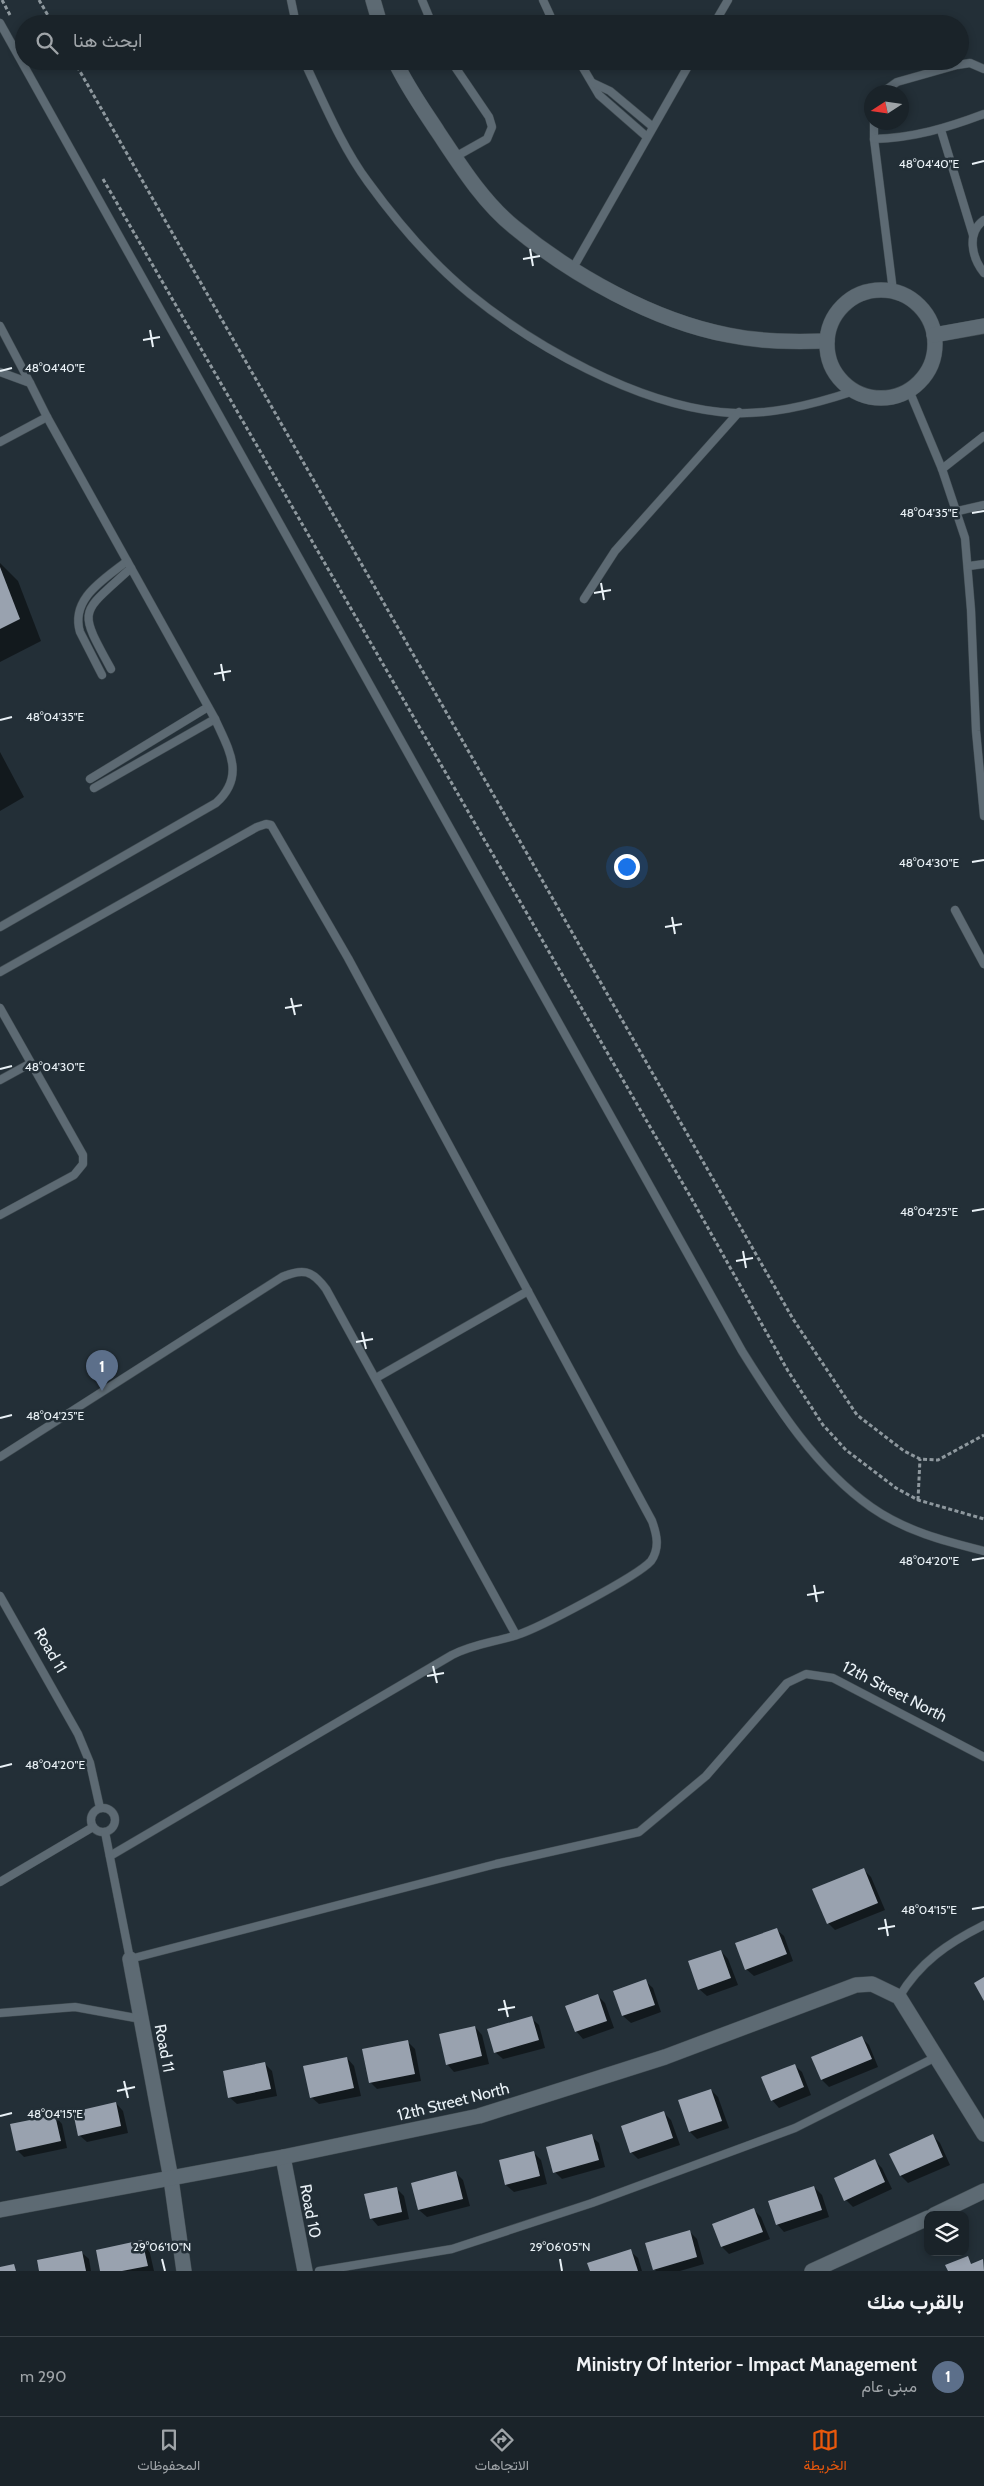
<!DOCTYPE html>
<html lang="ar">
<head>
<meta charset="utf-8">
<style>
	body { margin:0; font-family:Cabin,Vazirmatn,sans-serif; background:#272f35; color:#f1f3f6; direction:rtl }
	.controls { position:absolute; right:15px; bottom:15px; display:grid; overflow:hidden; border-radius:10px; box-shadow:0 2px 8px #0003 }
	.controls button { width:45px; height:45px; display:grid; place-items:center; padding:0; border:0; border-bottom:1px solid #384046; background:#1a2329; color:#f1f3f6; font:25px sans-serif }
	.compass { position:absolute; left:864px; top:85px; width:45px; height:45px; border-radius:50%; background:#1a2329; box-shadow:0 2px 8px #0003; rotate:258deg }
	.you { position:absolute; left:626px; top:866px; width:18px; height:18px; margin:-12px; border:4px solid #fff; border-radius:50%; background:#1a73e8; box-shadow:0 0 0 8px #1a73e833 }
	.badge { display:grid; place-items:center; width:32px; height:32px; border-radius:50%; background:#ea580c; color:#fff; font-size:16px; font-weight:700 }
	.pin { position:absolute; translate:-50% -41px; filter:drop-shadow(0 1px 2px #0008) }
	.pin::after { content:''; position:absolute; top:26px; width:18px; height:15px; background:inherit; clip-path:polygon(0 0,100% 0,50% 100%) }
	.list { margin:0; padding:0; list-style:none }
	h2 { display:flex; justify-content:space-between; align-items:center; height:65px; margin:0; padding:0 20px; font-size:21px }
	h2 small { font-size:16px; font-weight:400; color:#9fa4a8 }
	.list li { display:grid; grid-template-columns:32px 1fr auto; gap:15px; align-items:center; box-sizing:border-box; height:80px; padding:0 20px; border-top:1px solid #384046 }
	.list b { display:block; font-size:19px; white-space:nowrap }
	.list p { margin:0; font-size:16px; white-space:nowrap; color:#9fa4a8 }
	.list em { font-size:16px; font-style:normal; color:#9fa4a8 }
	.icon { flex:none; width:28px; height:28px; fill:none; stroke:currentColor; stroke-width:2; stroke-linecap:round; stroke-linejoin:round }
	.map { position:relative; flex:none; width:984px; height:2271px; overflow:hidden; direction:ltr }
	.search { position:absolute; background:#1a2329; box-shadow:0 2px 8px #0003; left:15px; right:15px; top:15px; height:55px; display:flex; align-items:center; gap:12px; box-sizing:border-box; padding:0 18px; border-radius:28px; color:#9fa4a8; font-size:19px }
	.sheet { height:145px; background:#1a2329 }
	nav { display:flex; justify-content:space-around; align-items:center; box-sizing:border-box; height:70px; border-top:1px solid #384046; background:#1a2329; font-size:14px; color:#9fa4a8 }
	nav a { display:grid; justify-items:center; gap:2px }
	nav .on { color:#ea580c }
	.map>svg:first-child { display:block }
	.shadow { fill:#0007 }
	.building { fill:#99a2af }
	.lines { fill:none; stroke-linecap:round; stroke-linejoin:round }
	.lane-casing { stroke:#414c52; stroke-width:9 }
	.street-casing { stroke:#414c52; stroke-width:16 }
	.path { stroke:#8e989e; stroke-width:3; stroke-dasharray:4 2.5; stroke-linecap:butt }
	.lane { stroke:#5d6a73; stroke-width:8 }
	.street { stroke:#5d6a73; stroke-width:15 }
	.ticks { fill:none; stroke:#eaf2f7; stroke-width:2 }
	.labels { text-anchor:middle; stroke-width:5; stroke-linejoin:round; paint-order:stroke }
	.street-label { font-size:16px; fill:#eaf2f7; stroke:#232f37 }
	.ticks-label { font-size:12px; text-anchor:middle; fill:#eaf2f7; stroke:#232f37; stroke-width:5; stroke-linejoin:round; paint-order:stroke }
</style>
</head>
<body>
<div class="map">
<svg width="984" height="2271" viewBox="0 0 984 2271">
	<rect width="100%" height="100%" fill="#232f37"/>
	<g class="shadow">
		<polygon points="0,563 18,581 41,641 0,662"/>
		<polygon points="0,752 24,797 0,811"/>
		<polygon points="864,1870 871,1877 885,1910 835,1930 828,1923"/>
		<polygon points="776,1929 784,1936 793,1961 754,1976 746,1969"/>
		<polygon points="721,1951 728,1959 738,1985 707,1996 699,1989"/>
		<polygon points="645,1981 653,1988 661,2012 631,2023 623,2016 615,1992"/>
		<polygon points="598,1996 605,2003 614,2028 583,2039 576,2031"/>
		<polygon points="531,2018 539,2025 545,2048 503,2059 495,2052"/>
		<polygon points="475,2027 482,2035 489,2064 454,2072 447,2064"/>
		<polygon points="862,2038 869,2045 878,2067 829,2087 822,2080"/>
		<polygon points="408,2042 415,2049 421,2081 377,2089 370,2082"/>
		<polygon points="347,2058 354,2066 361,2096 319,2104 311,2097"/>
		<polygon points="265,2064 272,2071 277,2096 237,2104 229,2097"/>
		<polygon points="794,2065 802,2072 811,2095 779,2108 772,2100"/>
		<polygon points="711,2090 718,2097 729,2128 697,2139 690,2132"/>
		<polygon points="116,2103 123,2111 128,2133 87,2142 79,2135"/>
		<polygon points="664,2113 671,2120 680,2145 638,2159 631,2152"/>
		<polygon points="55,2116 62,2124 67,2148 24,2157 17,2150"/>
		<polygon points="591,2136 599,2143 605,2167 562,2179 555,2172"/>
		<polygon points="933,2136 940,2143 950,2165 908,2183 901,2176 891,2154"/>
		<polygon points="533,2152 541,2160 547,2184 514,2192 506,2185 500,2161"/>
		<polygon points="874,2160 882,2168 892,2189 853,2207 846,2200"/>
		<polygon points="456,2173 463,2180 470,2206 427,2217 419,2210"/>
		<polygon points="814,2187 822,2195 829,2217 784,2232 777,2224"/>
		<polygon points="396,2188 404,2196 409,2219 378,2226 371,2218"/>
		<polygon points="754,2210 761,2217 770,2239 729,2254 722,2247"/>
		<polygon points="689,2231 697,2239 704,2264 680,2271 656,2271 654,2269"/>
		<polygon points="142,2241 149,2249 154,2271 101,2271"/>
		<polygon points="630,2251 638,2258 642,2271 591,2271"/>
		<polygon points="81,2252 89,2259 91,2271 40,2271"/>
	</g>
	<g class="building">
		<polygon points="0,567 20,619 0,629"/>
		<polygon points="864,1868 878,1903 827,1924 812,1889"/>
		<polygon points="777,1928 787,1954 745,1970 735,1943"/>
		<polygon points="721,1950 731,1978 698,1990 688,1961"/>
		<polygon points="984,1977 984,2001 974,1983"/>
		<polygon points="646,1979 655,2005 622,2016 613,1991"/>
		<polygon points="598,1994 607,2021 575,2032 565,2006"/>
		<polygon points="532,2016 539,2040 494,2053 487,2029"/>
		<polygon points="475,2026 482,2056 446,2065 439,2034"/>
		<polygon points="862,2036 872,2059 821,2080 811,2057"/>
		<polygon points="408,2040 415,2074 369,2083 362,2049"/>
		<polygon points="347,2057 354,2088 310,2098 303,2066"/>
		<polygon points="265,2062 271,2089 228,2098 223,2071"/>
		<polygon points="795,2064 804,2087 771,2101 761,2077"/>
		<polygon points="711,2089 722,2121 689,2132 678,2100"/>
		<polygon points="116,2102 121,2126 78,2136 73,2112"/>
		<polygon points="664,2111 673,2138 630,2153 621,2126"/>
		<polygon points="55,2115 61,2141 16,2151 10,2124"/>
		<polygon points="592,2134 599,2160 553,2173 546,2147"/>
		<polygon points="933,2134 943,2157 900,2176 889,2154"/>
		<polygon points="534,2151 540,2176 505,2185 499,2160"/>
		<polygon points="875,2159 885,2182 844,2201 834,2178"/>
		<polygon points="456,2171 463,2199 418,2210 411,2183"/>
		<polygon points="814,2186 822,2210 776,2225 768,2201"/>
		<polygon points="397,2187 402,2212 370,2219 364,2194"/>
		<polygon points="754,2208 763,2232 721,2247 712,2224"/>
		<polygon points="690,2230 697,2257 653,2270 645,2243"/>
		<polygon points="142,2240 148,2266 122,2271 100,2271 96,2250"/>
		<polygon points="631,2249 638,2271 590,2271 587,2263"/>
		<polygon points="82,2251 86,2271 39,2271 37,2260"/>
		<polygon points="968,2256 971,2264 983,2259 984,2271 948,2271 945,2265"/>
		<polygon points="14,2264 16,2271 0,2271 0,2267"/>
	</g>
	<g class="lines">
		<g class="lane-casing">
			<g id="lane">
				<polyline points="291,0 296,24"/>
				<polyline points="422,0 432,24"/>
				<polyline points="543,0 554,24"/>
				<path d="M0 23 742 1351C777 1407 816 1468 871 1507 905 1531 944 1541 984 1551"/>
				<polyline points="714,24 728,0"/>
				<path d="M304 61C323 101 342 147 368 182 397 222 431 262 470 294 535 347 636 403 720 412 765 417 812 405 854 391"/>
				<polyline points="451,61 489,117 492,127 487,139 455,157"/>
				<polyline points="579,61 599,95 647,137"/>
				<polyline points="593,83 610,91 653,127"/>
				<polyline points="883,92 897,82 957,65 970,63 984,69"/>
				<polyline points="874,122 874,139 893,291"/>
				<polyline points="941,130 973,235"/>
				<path d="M874 139C913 138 947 128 984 114"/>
				<path d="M984 220C966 233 972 258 984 273"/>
				<polyline points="573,268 691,61"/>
				<polyline points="0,326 30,383"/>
				<polyline points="0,372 30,383 47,417 0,442"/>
				<polyline points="909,390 942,469 965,538 971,610 976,731 984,816"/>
				<polyline points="942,469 984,436"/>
				<polyline points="958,511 984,505"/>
				<polyline points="969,566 984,564"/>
				<polyline points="584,599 615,551 739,412"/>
				<path d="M111 669C77 607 80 615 131 568"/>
				<path d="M102 675 80 632C70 598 105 579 127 561"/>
				<polyline points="90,779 208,707"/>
				<polyline points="94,788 215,719"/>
				<polyline points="955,910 984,964"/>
				<path d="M0 927 216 803C246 776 229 750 215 719L47 417"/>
				<path d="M0 972 257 827 266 824 271 825 348 958 652 1521C657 1535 660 1548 651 1561 638 1576 539 1628 517 1635 495 1642 473 1644 452 1655L110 1856"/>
				<polyline points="0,1008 83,1155 83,1164 74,1175 0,1215"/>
				<polyline points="0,1080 31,1063"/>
				<polyline points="376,1378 528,1291"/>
				<path d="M0 1457 282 1277C303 1268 312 1270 326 1289L516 1635"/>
				<polyline points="0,1596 78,1734 90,1763 100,1808"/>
				<circle cx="103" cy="1820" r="12"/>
				<polyline points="105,1832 130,1959 496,1864 639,1832 706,1776 787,1683 806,1674 833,1678 984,1757"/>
				<polyline points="0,1882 93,1827"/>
				<path d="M899 1997C920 1962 948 1943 984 1925"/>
				<polyline points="0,2013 75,2007 141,2019"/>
				<polyline points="319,2271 452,2249 592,2203 795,2128 936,2057"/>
			</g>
		</g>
		<g class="street-casing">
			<g id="street">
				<polyline points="373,0 380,24"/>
				<path d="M395 61C407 87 423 109 438 132 460 165 483 202 514 227 572 275 654 321 728 335 761 342 794 342 827 341"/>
				<circle cx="881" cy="344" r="54"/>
				<polyline points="934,335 984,326"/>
				<polyline points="130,1959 171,2179 184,2271"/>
				<polyline points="283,2157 305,2271"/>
				<polyline points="0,2210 283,2157 479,2116 665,2057 856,1985 872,1984 899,1997 984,2134"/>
				<polyline points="934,2215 984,2191"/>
				<polyline points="812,2271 928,2218"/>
			</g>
		</g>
		<g class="path">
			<polyline points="2,0 10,15"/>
			<polyline points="39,0 53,24"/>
			<polyline points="74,61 793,1319 857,1415 904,1451 920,1459 938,1460 984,1435"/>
			<polyline points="103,179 694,1203 788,1371 823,1425 846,1450 896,1488 918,1500 984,1519"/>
			<polyline points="918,1500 920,1459"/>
		</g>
		<use href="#lane" class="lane"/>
		<use href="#street" class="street"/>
	</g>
	<path class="ticks" d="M972 164 984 161M530 249 533 266M523 259 540 256M150 330 153 347M143 340 160 337M0 371 12 368M972 513 984 511M601 583 604 600M594 593 611 590M221 664 224 681M214 674 231 671M0 720 12 717M972 862 984 860M672 917 675 934M665 927 682 924M291 998 295 1015M285 1008 302 1005M0 1069 12 1066M972 1211 984 1209M743 1251 746 1268M736 1261 753 1258M362 1332 366 1349M356 1342 373 1339M0 1418 12 1415M972 1560 984 1558M814 1585 817 1602M807 1595 824 1592M433 1666 437 1683M427 1676 444 1673M0 1767 12 1764M972 1909 984 1907M885 1919 888 1936M878 1929 895 1926M504 2000 508 2017M498 2010 515 2007M124 2081 128 2098M117 2091 135 2087M0 2116 12 2113M162 2259 165 2271M560 2259 562 2271"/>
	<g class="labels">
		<g class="street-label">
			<text transform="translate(51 1650) rotate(60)" y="6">Road 11</text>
			<text transform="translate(895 1691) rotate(27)" y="6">12th Street North</text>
			<text transform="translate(165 2048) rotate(79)" y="6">Road 11</text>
			<text transform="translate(453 2101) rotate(-14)" y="6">12th Street North</text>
			<text transform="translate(311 2211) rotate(79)" y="6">Road 10</text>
		</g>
	</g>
	<g class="ticks-label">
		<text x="929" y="168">48°04'40"E</text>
		<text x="55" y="372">48°04'40"E</text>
		<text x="929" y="517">48°04'35"E</text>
		<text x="55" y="721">48°04'35"E</text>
		<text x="929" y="867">48°04'30"E</text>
		<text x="55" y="1071">48°04'30"E</text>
		<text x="929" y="1216">48°04'25"E</text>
		<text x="55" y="1420">48°04'25"E</text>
		<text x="929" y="1565">48°04'20"E</text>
		<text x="55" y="1769">48°04'20"E</text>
		<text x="929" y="1914">48°04'15"E</text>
		<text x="55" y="2118">48°04'15"E</text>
		<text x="162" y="2251">29°06'10"N</text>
		<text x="560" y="2251">29°06'05"N</text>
	</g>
</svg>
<div class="controls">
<button><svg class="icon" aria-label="layers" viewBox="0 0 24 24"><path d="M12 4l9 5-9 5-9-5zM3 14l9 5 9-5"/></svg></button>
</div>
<svg class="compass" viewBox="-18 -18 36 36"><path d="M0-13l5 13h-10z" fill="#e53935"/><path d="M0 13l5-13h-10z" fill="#9fa4a8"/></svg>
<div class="you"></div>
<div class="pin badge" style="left:102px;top:1391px;background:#5c6f8a">1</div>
<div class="search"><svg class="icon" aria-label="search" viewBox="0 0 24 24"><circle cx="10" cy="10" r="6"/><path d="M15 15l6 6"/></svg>ابحث هنا</div>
</div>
<section class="sheet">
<h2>بالقرب منك<small></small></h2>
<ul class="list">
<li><span class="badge" style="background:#5c6f8a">1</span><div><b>Ministry Of Interior - Impact Management</b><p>مبنى عام</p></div><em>290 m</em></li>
</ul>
</section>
<nav>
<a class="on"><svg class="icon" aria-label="map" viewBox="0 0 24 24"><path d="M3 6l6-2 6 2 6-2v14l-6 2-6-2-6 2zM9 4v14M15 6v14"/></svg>الخريطة</a>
<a><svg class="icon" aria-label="directions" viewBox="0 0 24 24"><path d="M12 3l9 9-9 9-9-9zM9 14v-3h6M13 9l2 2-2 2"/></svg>الاتجاهات</a>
<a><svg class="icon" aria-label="saved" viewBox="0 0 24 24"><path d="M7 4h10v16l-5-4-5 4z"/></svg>المحفوظات</a>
</nav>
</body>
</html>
